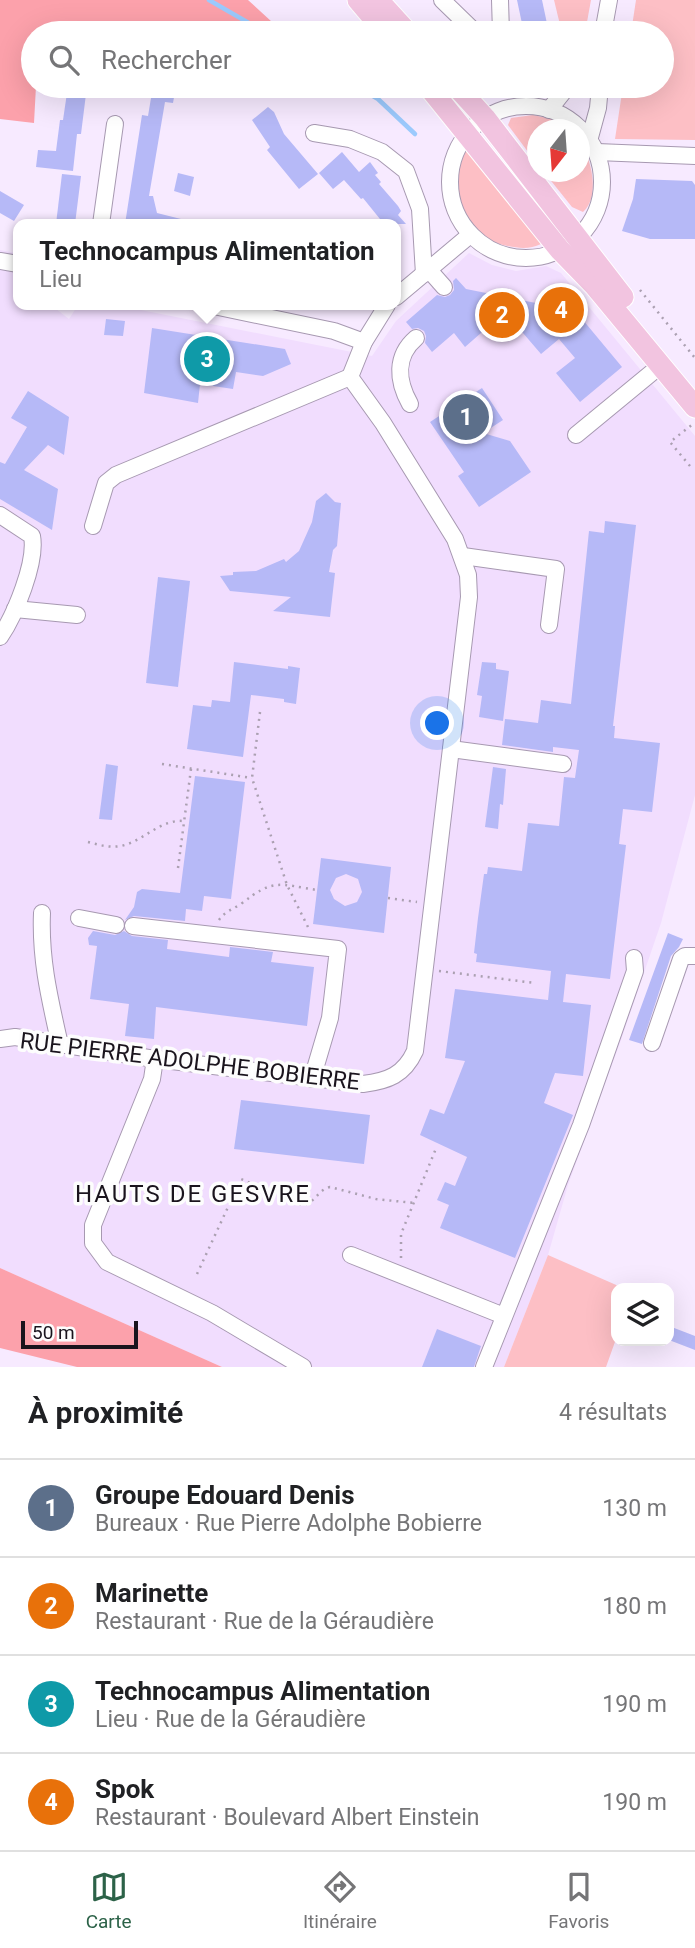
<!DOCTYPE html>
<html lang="fr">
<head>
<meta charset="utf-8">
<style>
	body { margin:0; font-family:Roboto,sans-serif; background:#f6f6f6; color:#202124 }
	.controls { position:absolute; right:21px; bottom:21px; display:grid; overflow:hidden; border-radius:14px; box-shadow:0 7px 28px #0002 }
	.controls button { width:63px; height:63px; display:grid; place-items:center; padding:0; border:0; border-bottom:2px solid #e0e0e0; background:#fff; color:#202124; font:35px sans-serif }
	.compass { position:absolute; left:527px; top:119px; width:63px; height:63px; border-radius:50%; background:#fff; box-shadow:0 7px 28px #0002; rotate:197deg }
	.scale { position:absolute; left:21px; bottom:18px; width:117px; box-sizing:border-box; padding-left:7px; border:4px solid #1a141d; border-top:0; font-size:19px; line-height:24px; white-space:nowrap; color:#1a141d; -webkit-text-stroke:5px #fdfdfd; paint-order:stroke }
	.you { position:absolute; left:438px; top:724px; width:24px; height:24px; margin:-18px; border:5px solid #fff; border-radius:50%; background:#1a73e8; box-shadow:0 0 0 10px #1a73e833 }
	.badge { display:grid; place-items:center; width:46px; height:46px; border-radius:50%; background:#2c6248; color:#fff; font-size:23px; font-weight:700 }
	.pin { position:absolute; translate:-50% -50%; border:4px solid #fff; box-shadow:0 2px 7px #0006 }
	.popup { position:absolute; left:13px; top:219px; width:388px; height:91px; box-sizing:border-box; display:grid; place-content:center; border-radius:14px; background:#fff; filter:drop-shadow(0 2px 5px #0005); font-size:23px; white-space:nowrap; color:#757577 }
	.popup b { font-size:26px; color:#202124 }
	.popup::after { content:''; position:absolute; left:50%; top:100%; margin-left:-14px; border:14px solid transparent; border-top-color:#fff }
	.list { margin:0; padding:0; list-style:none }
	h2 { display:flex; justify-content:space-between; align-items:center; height:91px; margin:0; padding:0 28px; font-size:30px }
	h2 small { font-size:23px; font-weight:400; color:#757577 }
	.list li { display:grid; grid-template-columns:46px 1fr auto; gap:21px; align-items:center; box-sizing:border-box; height:98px; padding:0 28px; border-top:2px solid #e0e0e0 }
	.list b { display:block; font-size:26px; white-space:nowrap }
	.list p { margin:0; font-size:23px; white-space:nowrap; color:#757577 }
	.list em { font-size:23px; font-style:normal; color:#757577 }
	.icon { flex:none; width:38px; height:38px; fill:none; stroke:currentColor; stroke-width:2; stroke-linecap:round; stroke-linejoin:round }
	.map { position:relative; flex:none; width:695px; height:1367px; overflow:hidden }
	.search { position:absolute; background:#fff; box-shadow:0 7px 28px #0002; left:21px; right:21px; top:21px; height:77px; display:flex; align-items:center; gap:18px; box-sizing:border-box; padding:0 24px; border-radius:38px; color:#757577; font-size:26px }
	.sheet { height:483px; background:#fff }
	nav { display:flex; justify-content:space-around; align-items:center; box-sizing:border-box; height:98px; border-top:2px solid #e0e0e0; background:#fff; font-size:19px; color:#757577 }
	nav a { display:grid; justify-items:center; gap:4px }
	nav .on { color:#2c6248 }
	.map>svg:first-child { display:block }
	.built { fill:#f1ddfe }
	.green { fill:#fdbfc5 }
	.forest { fill:#fca1ab }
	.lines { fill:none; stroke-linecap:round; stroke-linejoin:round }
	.stream { stroke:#9ccafd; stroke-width:4.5 }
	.building { fill:#b6b9f7; fill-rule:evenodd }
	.minor-casing { stroke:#a799b1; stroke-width:18 }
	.major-casing { stroke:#fff; stroke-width:23 }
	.path { stroke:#aba0b1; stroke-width:2.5; stroke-dasharray:2 5; stroke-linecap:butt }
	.minor { stroke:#fff; stroke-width:16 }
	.major { stroke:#f2c4e0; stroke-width:21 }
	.labels { text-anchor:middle; stroke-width:7; stroke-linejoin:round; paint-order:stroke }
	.street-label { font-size:23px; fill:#1a141d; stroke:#fdfdfd }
	.neighbourhood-label { font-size:24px; letter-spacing:2px; fill:#1a141d; stroke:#fdfdfd }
</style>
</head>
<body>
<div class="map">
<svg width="695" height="1367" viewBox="0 0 695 1367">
	<rect width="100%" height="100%" fill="#f7eaff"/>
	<polygon class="built" points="0,250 16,253 13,273 18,278 18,305 51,305 69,319 78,305 116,305 372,356 396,321 469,253 492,265 516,271 546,266 561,273 695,436 695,795 661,923 621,1040 568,1185 548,1255 504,1367 222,1367 0,1268"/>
	<g class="green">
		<polygon points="554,0 591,0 585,33 562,33"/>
		<polygon points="636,0 695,0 695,140 615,139 623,86 662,86 662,33 631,33"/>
		<polygon points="533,115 552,119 569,129 538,130 537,164 508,125 511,118"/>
		<path d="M580 141C591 158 601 197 583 212L572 207 544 172H580Z"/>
		<path d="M467 151 541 241V244C529 250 516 248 503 245 462 234 445 192 462 154Z"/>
		<polygon points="548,1255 623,1288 616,1288 616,1339 606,1367 504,1367"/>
	</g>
	<g class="forest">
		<polygon points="0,0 248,0 284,33 229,33 211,26 173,33 33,33 33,86 36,86 34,123 0,119"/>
		<polygon points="0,1268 222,1367 77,1367 0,1348"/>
	</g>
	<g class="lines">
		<g class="stream">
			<polyline points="209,0 266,33"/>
			<polyline points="356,86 378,99 415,134"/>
		</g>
	</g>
	<g class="building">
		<polygon points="517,0 542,0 549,33 524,33"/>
		<polygon points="68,86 87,86 81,134 77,134 73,171 36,167 38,150 56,151 60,120 63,120"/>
		<polygon points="153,86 176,86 173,103 165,102 149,196 153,196 157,213 185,220 185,224 125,224 142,115 148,116"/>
		<polygon points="268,107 274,112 284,134 318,174 299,189 267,150 270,147 252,120"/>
		<polygon points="342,152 359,172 370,162 378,173 375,175 381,182 379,184 398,206 401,211 398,215 406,224 384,224 363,198 361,199 344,180 333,189 319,173"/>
		<polygon points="178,173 194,177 190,196 174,191"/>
		<polygon points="62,174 81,176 75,224 56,224"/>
		<polygon points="636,179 692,181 695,185 695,239 650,239 622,231 633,199"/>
		<polygon points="0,191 24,205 14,221 0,213"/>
		<polygon points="456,278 466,289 541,304 558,290 622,367 580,402 556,373 575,358 559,339 541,354 505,312 465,347 454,333 432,352 425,343 426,336 424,331 418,328 412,329 406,322 437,295 445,297 450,295 454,290 453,281"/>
		<polygon points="106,319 125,321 123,336 104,335"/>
		<polygon points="152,328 285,349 291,364 263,376 236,372 233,389 200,384 198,403 144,393"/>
		<polygon points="482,388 503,420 483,433 510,441 531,472 479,507 458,476 464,472 430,422"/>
		<polygon points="28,391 69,417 64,455 48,445 24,470 58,489 52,530 0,499 0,462 5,464 27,427 11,418"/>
		<polygon points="326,493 335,502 341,503 337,546 333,550 329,572 335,573 330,617 273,611 291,597 230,591 220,576 233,575 233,572 256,571 284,559 286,562 299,551 312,522 316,501"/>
		<polygon points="605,521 636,525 613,726 615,726 614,738 660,743 652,812 623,809 619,844 626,845 610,979 566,974 563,1002 591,1005 583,1076 555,1073 544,1103 573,1115 515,1258 440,1228 449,1205 437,1200 445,1182 455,1186 467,1157 420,1135 430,1109 444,1114 465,1061 445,1058 455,989 548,1000 551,971 476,962 477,954 474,953 478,918 484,874 487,874 488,867 522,871 528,823 559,826 564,777 575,778 579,750 553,747 553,752 502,745 505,719 538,723 541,700 571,704 589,531 604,533"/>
		<polygon points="158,577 190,581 178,687 146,683"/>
		<polygon points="234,662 288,669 288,666 300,668 296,704 284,702 284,699 251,695 243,757 187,749 193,705 211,707 212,700 230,702"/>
		<polygon points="482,662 496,663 496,669 509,671 503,721 479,717 482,696 477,695"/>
		<polygon points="106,764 118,766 112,820 99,819"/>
		<polygon points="493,767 506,769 503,805 500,804 498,829 485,827"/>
		<polygon points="195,776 245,782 231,899 204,896 202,911 186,909 185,921 134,916 125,920 134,907 137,892 142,889 180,893"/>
		<path d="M321 858 391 867 384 933 313 924ZM346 874 358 879 362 892 357 902 345 906 334 899 330 890 336 878Z"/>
		<polygon points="93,931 115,935 124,931 132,936 168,940 167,949 229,957 230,947 273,952 271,962 314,967 307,1026 156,1007 154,1039 125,1036 129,1004 90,999 97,946 89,945 88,938"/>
		<polygon points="668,933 683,939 679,947 671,956 642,1044 629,1040"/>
		<polygon points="241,1100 370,1115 364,1164 234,1149"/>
		<polygon points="669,1326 695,1336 695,1350 669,1340"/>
		<polygon points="437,1329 481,1346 474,1367 422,1367"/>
	</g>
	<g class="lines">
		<g class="minor-casing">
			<g id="minor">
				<polyline points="442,0 476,33"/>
				<polyline points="500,0 501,33"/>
				<polyline points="603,33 609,0"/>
				<circle cx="526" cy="182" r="76"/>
				<polyline points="549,110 568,86"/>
				<polyline points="314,133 350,139 382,152 406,171 420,209 424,274"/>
				<polyline points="589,141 598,108 600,86"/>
				<polyline points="597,152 695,156"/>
				<polyline points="101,224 115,124"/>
				<polyline points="0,261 18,264"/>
				<polyline points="429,270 444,287"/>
				<polyline points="396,297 470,235"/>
				<polyline points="209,305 334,331 364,342"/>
				<path d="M410 404C397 381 395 356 416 338"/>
				<polyline points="576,435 661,365"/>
				<path d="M0 515 32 536C37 562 15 615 0 637"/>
				<polyline points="93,526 106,483 116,475 350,377"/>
				<polyline points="463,556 556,569 549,625"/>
				<polyline points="15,609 77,615"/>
				<polyline points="451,749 563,764"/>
				<path d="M42 913C40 960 50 1000 60 1045"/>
				<polyline points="79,918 116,925"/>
				<polyline points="133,926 338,949 330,1018 312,1079"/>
				<path d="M0 1039 15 1037 155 1059 363 1084C388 1081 404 1075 415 1051L469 597 468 575 455 539 383 423 350 377 364 342 387 305"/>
				<polyline points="652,1043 681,959 685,956 695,956"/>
				<polyline points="155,1059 152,1079 93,1225 93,1243 107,1262 212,1313 303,1367"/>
				<polyline points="351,1255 504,1316"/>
				<polyline points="484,1367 581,1125 635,971 634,958"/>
			</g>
		</g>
		<g class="major-casing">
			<g id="major">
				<polyline points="358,0 386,33"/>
				<polyline points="378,0 408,33"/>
				<polyline points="428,86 560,250 595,286 695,407"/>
				<polyline points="456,86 485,118 623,297"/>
			</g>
		</g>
		<g class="path">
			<polyline points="640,290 695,358"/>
			<polyline points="690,466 670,442 693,424"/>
			<polyline points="260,712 252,778 287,885 309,929"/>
			<polyline points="162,764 252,778"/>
			<path d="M88 842C99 845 110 848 121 846 144 841 160 819 184 821"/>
			<polyline points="178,868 191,769"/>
			<polyline points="388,898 417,902"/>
			<path d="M219 920C224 912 233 909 241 904 274 878 278 884 317 890"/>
			<polyline points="439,971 535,983"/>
			<polyline points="401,1258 401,1234 437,1146"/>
			<path d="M197 1274 241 1179 302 1205C315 1204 317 1190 330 1187L376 1199 414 1203"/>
		</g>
		<use href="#minor" class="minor"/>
		<use href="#major" class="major"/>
	</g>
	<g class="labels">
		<g class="street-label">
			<text transform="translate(190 1061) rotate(7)" y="8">RUE PIERRE ADOLPHE BOBIERRE</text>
		</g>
		<g class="neighbourhood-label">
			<text x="193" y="1202">HAUTS DE GESVRE</text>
		</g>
	</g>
</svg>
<div class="controls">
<button><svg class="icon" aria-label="layers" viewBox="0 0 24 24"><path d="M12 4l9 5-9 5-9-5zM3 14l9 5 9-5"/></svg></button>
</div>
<svg class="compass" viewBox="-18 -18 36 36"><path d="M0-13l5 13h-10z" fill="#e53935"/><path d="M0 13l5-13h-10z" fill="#757577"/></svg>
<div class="scale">50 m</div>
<div class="you"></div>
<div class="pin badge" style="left:466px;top:417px;background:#5c6f8a">1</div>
<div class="pin badge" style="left:502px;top:315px;background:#e8710a">2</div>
<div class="pin badge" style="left:207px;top:359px;background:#0f9aa8">3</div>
<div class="popup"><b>Technocampus Alimentation</b>Lieu</div>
<div class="pin badge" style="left:561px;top:310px;background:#e8710a">4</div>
<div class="search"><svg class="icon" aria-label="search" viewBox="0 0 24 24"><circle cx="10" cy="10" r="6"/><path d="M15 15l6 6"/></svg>Rechercher</div>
</div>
<section class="sheet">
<h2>À proximité<small>4 résultats</small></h2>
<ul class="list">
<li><span class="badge" style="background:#5c6f8a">1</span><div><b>Groupe Edouard Denis</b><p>Bureaux · Rue Pierre Adolphe Bobierre</p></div><em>130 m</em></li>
<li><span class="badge" style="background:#e8710a">2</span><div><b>Marinette</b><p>Restaurant · Rue de la Géraudière</p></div><em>180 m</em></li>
<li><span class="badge" style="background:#0f9aa8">3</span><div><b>Technocampus Alimentation</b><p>Lieu · Rue de la Géraudière</p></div><em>190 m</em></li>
<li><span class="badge" style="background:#e8710a">4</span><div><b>Spok</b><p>Restaurant · Boulevard Albert Einstein</p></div><em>190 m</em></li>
</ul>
</section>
<nav>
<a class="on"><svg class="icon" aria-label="map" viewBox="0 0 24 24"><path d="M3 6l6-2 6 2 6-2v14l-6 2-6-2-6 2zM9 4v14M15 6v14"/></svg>Carte</a>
<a><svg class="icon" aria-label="directions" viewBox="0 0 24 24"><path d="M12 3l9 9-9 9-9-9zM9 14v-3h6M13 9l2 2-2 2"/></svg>Itinéraire</a>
<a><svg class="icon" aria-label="saved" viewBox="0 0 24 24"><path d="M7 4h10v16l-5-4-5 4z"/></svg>Favoris</a>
</nav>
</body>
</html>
